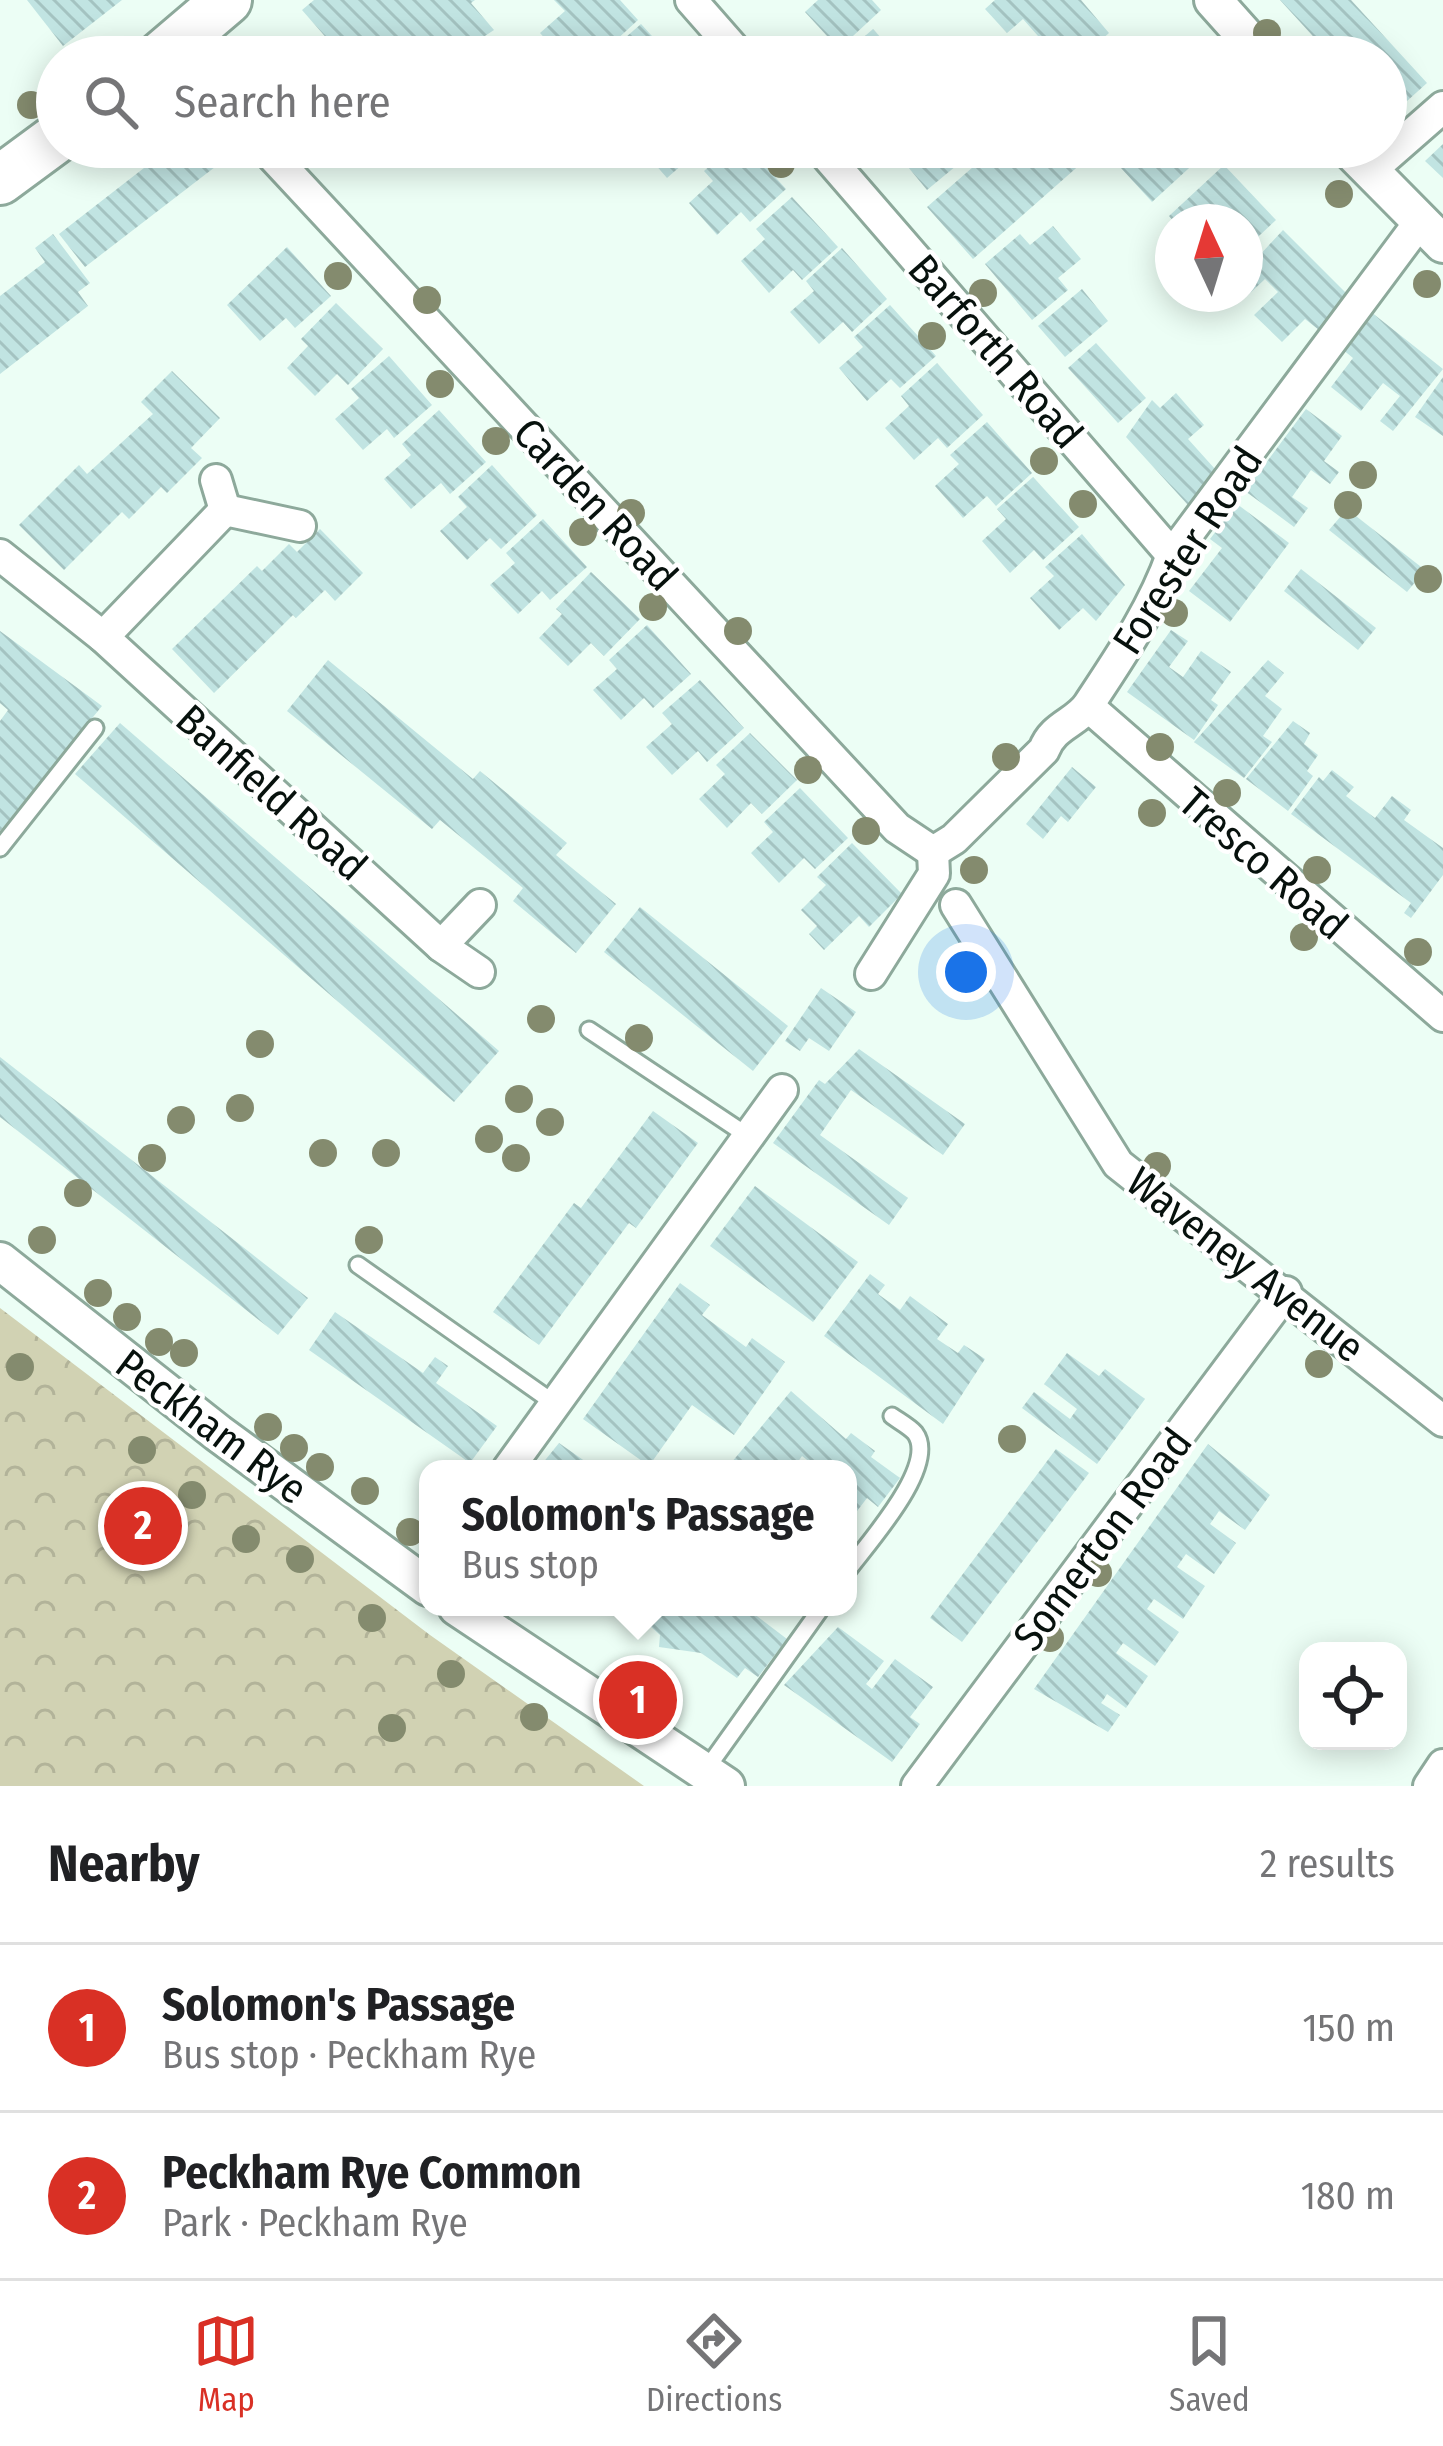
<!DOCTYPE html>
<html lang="en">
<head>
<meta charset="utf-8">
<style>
	body { margin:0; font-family:"Fira Sans Condensed",sans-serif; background:#f6f6f6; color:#202124 }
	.controls { position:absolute; right:36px; bottom:36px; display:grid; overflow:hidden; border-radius:24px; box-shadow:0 6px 30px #0003 }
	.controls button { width:108px; height:108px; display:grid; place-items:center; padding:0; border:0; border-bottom:3px solid #e0e0e0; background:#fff; color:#202124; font:60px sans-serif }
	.compass { position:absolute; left:1155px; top:204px; width:108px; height:108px; border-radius:50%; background:#fff; box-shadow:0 6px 30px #0003; rotate:356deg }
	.you { position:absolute; left:966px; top:972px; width:42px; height:42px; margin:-30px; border:9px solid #fff; border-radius:50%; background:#1a73e8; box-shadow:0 0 0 18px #1a73e833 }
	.badge { display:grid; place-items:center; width:78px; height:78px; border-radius:50%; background:#d93025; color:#fff; font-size:39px; font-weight:700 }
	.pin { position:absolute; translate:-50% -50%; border:6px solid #fff; box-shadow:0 3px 12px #0006 }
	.popup { position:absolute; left:419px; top:1460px; width:438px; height:156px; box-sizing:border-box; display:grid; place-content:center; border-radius:24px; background:#fff; filter:drop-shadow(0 3px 9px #0005); font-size:39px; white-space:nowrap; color:#757577 }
	.popup b { font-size:45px; color:#202124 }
	.popup::after { content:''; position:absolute; left:50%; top:100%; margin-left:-24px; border:24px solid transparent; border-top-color:#fff }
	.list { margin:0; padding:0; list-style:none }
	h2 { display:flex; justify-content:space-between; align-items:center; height:156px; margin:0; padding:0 48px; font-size:51px }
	h2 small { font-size:39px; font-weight:400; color:#757577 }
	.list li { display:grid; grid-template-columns:78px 1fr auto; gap:36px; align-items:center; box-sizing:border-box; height:168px; padding:0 48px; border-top:3px solid #e0e0e0 }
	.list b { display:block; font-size:45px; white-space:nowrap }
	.list p { margin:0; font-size:39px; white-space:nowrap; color:#757577 }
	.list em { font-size:39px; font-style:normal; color:#757577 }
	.icon { flex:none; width:66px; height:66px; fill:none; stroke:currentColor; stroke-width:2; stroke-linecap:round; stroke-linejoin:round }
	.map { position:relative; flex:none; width:1443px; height:1786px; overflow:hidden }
	.search { position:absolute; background:#fff; box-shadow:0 6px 30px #0003; left:36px; right:36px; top:36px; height:132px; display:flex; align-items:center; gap:30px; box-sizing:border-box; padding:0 42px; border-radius:66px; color:#757577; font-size:45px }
	.sheet { height:492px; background:#fff }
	nav { display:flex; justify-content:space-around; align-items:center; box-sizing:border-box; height:168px; border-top:3px solid #e0e0e0; background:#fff; font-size:33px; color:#757577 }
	nav a { display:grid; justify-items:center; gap:6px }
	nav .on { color:#d93025 }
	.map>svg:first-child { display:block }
	.park { fill:url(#park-crowns) }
	.building { fill:url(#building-back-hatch) }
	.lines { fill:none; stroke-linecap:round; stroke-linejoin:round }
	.service-casing { stroke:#8da99b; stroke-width:21 }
	.minor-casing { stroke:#8da99b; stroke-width:36 }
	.tertiary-casing { stroke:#8da99b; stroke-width:42 }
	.primary-casing { stroke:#8da99b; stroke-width:54 }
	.service { stroke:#fff; stroke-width:15 }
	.minor { stroke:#fff; stroke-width:30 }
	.tertiary { stroke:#fff; stroke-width:36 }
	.primary { stroke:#fff; stroke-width:48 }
	.tree { fill:#848b6e }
	.labels { text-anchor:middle; stroke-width:9; stroke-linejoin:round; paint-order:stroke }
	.street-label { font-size:42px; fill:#07110d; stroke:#fff }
</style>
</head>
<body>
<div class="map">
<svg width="1443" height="1786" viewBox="0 0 1443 1786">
	<defs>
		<pattern id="park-crowns" width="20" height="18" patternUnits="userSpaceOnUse" patternTransform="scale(3)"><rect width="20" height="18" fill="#d1d2b3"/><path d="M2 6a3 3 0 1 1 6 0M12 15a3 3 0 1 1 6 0" fill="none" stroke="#b2b399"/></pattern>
		<pattern id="building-back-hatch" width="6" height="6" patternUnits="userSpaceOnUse" patternTransform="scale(3)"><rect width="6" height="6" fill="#c1e4e2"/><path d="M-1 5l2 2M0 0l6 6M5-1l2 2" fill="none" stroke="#a4c3c1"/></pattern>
	</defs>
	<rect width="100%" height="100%" fill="#ecfef5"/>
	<polygon class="park" points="0,1308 430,1635 644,1786 0,1786"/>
	<g class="building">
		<polygon points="27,0 122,0 63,46"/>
		<polygon points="314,0 475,0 471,3 494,30 453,57 343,57 302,10"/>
		<polygon points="554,0 620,0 638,20 602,53 593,43 578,57 562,57 540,33 565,11"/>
		<polygon points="818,0 872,0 881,10 839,49 805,12"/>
		<polygon points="995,0 1081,0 1109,33 1082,57 1028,57 1022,50 1038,36 1023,19 1007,33 985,9"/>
		<polygon points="1280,0 1351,0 1427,83 1386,120 1386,57 1332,57"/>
		<polygon points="641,24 671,57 603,57"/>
		<polygon points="873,29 898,57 841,57"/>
		<polygon points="1112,38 1128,57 1090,57"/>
		<polygon points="1443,144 1443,178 1425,161"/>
		<polygon points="171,147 199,147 215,167 85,267 59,234"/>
		<polygon points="640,147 721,147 701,166 692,156 667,178"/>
		<polygon points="731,147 748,147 786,189 750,222 741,212 717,235 689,203 713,181 704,171"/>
		<polygon points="909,147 950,147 962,161 927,190 899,156"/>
		<polygon points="996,147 1087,147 1077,156 1083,162 973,259 927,207"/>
		<polygon points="1123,147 1212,147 1152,202 1121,168 1133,158"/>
		<polygon points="1224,165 1276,220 1245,249 1245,222 1198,222 1194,217 1174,222 1169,216"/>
		<polygon points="792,197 838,247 802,280 793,270 769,293 741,261 765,239 756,229"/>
		<polygon points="1053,226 1081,259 1058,278 1068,290 1032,320 985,264 1020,234 1030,245"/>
		<polygon points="1283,230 1346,293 1319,330 1305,319 1282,342 1254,315 1278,292 1265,279 1245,298 1245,271"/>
		<polygon points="53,234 90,283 78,292 88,306 0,374 0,296 45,262 35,248"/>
		<polygon points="287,247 331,296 295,328 286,318 260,341 227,305"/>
		<polygon points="842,248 887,299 852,332 843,322 819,344 790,312 814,291 806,281"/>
		<polygon points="1082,289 1108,321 1065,357 1038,326"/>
		<polygon points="336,303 383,349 348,385 337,374 315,396 287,368 308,346 301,339"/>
		<polygon points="890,305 936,356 900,388 891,379 867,401 839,368 863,347 854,337"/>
		<polygon points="1371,312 1443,369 1393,431 1380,421 1400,396 1383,383 1361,411 1331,387 1353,358 1342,349"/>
		<polygon points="1096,343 1146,398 1118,423 1068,368"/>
		<polygon points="389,356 432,405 394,438 387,429 363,450 335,419 359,398 351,389"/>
		<polygon points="937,363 983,415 947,448 938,438 914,460 885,428 909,406 901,396"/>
		<polygon points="172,371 220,418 191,448 202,458 167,493 161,487 129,519 122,512 64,570 19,525 79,465 87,474 153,414 141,402"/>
		<polygon points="1443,377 1443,436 1415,417"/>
		<polygon points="1176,393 1204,425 1188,439 1215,469 1188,505 1126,437 1152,400 1160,408"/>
		<polygon points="1306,409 1342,436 1324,461 1339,472 1330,484 1311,470 1292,497 1308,508 1294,527 1245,491"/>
		<polygon points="439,410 486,462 450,494 441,483 411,509 384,479 411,455 402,444"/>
		<polygon points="987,422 1032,473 996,506 987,496 963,518 935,486 959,464 950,455"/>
		<polygon points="492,465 537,515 501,549 490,538 467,560 440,531 467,507 458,497"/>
		<polygon points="1033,477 1079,527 1043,560 1034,550 1010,573 982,541 1006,519 997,509"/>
		<polygon points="1237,504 1289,543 1230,622 1189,591 1222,548 1210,539"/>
		<polygon points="1347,509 1425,570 1407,592 1329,530"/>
		<polygon points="543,519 587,567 550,600 542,591 518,614 490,585 515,563 506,553"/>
		<polygon points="320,529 363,573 335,601 325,590 296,618 293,615 214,693 172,649 257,566 262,571 289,544 297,552"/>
		<polygon points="1082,534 1125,585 1096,621 1083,608 1059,630 1030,598 1054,576 1045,567"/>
		<polygon points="1301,569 1376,628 1358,650 1284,591"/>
		<polygon points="591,572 640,619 604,656 591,643 568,666 539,638 562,614 556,609"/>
		<polygon points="647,625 691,674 653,708 644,698 621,720 593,690 617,669 609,660"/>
		<polygon points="1171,630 1188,641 1169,667 1183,677 1201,651 1231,672 1211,700 1218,705 1194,740 1127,692"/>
		<polygon points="0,631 102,706 0,831 0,721 8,710 0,703"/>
		<polygon points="328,660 473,779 480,771 567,843 556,855 616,904 576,953 513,901 523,888 440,820 432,829 287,711"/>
		<polygon points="1268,660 1284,673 1265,696 1282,709 1263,736 1272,742 1244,778 1194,742"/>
		<polygon points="700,680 744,728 707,762 698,751 672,775 646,747 672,724 662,713"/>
		<polygon points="1293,721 1310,733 1304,744 1318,755 1307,771 1313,776 1288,811 1246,779"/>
		<polygon points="120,723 499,1051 454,1102 75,774"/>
		<polygon points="750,733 797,780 762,814 751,803 727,828 699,799 725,774 716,765"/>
		<polygon points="1072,767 1096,787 1068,822 1061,816 1043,839 1026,824"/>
		<polygon points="1332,770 1354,787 1346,796 1375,818 1392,796 1411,810 1404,820 1443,848 1443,875 1411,918 1404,913 1411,903 1291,814 1319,777 1323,781"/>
		<polygon points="800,788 848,838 815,869 804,858 779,883 751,853 773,832 764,822"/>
		<polygon points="852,843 902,894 869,927 859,916 824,950 809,934 817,926 801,910 826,885 817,877"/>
		<polygon points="640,907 788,1026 753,1071 604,952"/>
		<polygon points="821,988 856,1012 829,1051 809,1038 800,1051 785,1041"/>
		<polygon points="859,1049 965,1124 943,1155 851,1090 820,1135 908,1198 889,1225 773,1143 819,1080 825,1084"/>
		<polygon points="0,1057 308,1298 278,1335 0,1117"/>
		<polygon points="653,1111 698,1143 636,1228 629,1223 539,1345 493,1312 574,1203 581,1208"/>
		<polygon points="755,1186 858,1262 813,1322 710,1246"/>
		<polygon points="870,1274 885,1285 878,1294 900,1310 910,1296 948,1324 937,1339 958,1353 964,1345 985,1359 943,1424 824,1336"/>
		<polygon points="680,1283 710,1305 702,1315 746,1347 752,1338 785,1362 734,1435 692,1405 649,1466 583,1419"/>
		<polygon points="335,1312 423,1373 435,1357 448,1366 436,1383 497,1426 470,1463 309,1350"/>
		<polygon points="1067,1353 1099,1376 1105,1369 1145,1399 1097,1464 1022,1408 1034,1392 1070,1419 1077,1409 1044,1384"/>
		<polygon points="791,1391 846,1439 851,1433 875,1451 871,1457 900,1478 878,1507 867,1498 848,1523 848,1469 819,1469 802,1456 793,1469 726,1469"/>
		<polygon points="559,1443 596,1469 538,1469"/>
		<polygon points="1208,1444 1270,1495 1245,1530 1219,1511 1210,1524 1236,1543 1214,1574 1186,1554 1177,1567 1205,1586 1183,1619 1154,1599 1147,1609 1179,1632 1155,1666 1123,1643 1116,1653 1148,1676 1126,1708 1107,1694 1104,1699 1101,1703 1120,1715 1108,1732 1034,1689"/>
		<polygon points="1056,1449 1089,1473 962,1642 930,1618"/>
		<polygon points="629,1607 745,1607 787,1639 758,1677 745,1668 737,1678 701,1653 659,1647 660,1635"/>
		<polygon points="838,1627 884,1661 866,1684 872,1689 895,1659 933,1687 910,1717 920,1724 892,1762 784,1685"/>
	</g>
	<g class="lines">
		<g class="service-casing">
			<g id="service">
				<polyline points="0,848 95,728"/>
				<polyline points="589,1030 748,1136"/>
				<polyline points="358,1265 554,1403"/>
				<path d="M848 1570C868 1543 939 1465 915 1433 910 1427 899 1421 892 1416"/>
				<polyline points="705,1771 822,1607"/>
			</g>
		</g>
		<g class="minor-casing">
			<g id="minor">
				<polyline points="691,0 741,57"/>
				<polyline points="264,147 897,828 933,852"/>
				<polyline points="819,147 1172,555"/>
				<polyline points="1370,171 1443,107"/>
				<polyline points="225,510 300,526"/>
				<polyline points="0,555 103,637 441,946 479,972"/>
				<polyline points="103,637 225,510 216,480"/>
				<polyline points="1089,707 1443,1016"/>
				<path d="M933 852 954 839 1044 750C1053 725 1077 723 1089 704 1120 657 1153 609 1172 555L1419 223"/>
				<polyline points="956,905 1118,1164 1443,1421"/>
				<polyline points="441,946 480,905"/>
				<polyline points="871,974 934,874 933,852"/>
				<polyline points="508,1469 782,1090"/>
				<polyline points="917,1786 1286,1292"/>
				<polyline points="1429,1786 1443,1765"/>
			</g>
		</g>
		<g class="tertiary-casing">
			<g id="tertiary">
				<polyline points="1213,0 1264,57"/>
				<polyline points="1347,147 1443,244"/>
				<polyline points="0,1261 218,1433 428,1587"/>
				<polyline points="457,1607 726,1786"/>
			</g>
		</g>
		<g class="primary-casing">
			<g id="primary">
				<polyline points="160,57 227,0"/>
				<polyline points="0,180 57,138"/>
			</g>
		</g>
		<use href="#service" class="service"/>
		<use href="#minor" class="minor"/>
		<use href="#tertiary" class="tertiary"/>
		<use href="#primary" class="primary"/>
	</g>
	<g class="tree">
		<circle cx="1267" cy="33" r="14"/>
		<circle cx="31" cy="105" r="14"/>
		<circle cx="781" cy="164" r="14"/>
		<circle cx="1339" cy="194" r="14"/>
		<circle cx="338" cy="276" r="14"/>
		<circle cx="1427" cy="284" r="14"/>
		<circle cx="983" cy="293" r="14"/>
		<circle cx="427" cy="300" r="14"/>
		<circle cx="932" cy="336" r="14"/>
		<circle cx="440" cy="384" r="14"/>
		<circle cx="496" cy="441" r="14"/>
		<circle cx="1044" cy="461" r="14"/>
		<circle cx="1363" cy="475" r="14"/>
		<circle cx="1083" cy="504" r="14"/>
		<circle cx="1348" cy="505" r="14"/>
		<circle cx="631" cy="513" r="14"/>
		<circle cx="583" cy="532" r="14"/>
		<circle cx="1428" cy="579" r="14"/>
		<circle cx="653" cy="607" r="14"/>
		<circle cx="1174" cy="613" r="14"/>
		<circle cx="738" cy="631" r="14"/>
		<circle cx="1160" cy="747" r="14"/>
		<circle cx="1006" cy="757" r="14"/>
		<circle cx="808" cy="770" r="14"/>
		<circle cx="1227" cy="793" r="14"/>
		<circle cx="1152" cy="813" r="14"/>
		<circle cx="866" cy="831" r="14"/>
		<circle cx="974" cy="870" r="14"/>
		<circle cx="1317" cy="870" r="14"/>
		<circle cx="1304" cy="937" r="14"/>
		<circle cx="1418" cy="952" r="14"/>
		<circle cx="541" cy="1019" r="14"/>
		<circle cx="639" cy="1038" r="14"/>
		<circle cx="260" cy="1044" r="14"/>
		<circle cx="519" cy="1099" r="14"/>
		<circle cx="240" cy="1108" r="14"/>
		<circle cx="181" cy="1120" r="14"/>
		<circle cx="550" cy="1122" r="14"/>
		<circle cx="489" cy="1139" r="14"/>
		<circle cx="323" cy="1153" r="14"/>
		<circle cx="386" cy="1153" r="14"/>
		<circle cx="152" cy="1158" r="14"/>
		<circle cx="516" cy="1158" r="14"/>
		<circle cx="1157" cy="1166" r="14"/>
		<circle cx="78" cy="1193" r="14"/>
		<circle cx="42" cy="1240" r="14"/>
		<circle cx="369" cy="1240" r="14"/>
		<circle cx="98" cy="1293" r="14"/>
		<circle cx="127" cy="1317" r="14"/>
		<circle cx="159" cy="1342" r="14"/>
		<circle cx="184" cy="1353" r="14"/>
		<circle cx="1319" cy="1364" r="14"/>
		<circle cx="20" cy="1367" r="14"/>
		<circle cx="268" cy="1427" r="14"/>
		<circle cx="1012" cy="1439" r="14"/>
		<circle cx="294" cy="1448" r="14"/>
		<circle cx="142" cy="1450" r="14"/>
		<circle cx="320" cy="1467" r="14"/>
		<circle cx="365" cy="1491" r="14"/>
		<circle cx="192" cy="1495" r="14"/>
		<circle cx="410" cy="1532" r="14"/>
		<circle cx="246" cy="1539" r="14"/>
		<circle cx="300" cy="1559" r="14"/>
		<circle cx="1098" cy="1573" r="14"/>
		<circle cx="372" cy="1618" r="14"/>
		<circle cx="1050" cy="1638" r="14"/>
		<circle cx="451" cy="1674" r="14"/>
		<circle cx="534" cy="1717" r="14"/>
		<circle cx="392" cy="1728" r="14"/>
	</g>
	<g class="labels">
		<g class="street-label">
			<text transform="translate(996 351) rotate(49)" y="15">Barforth Road</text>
			<text transform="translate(596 504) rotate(47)" y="15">Carden Road</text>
			<text transform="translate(1187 550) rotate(-57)" y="15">Forester Road</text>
			<text transform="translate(272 792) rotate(42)" y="15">Banfield Road</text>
			<text transform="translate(1264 863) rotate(41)" y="15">Tresco Road</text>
			<text transform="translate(1246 1264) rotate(38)" y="15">Waveney Avenue</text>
			<text transform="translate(212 1426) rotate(37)" y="15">Peckham Rye</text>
			<text transform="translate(1102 1539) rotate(-53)" y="15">Somerton Road</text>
		</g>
	</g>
</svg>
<div class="controls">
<button><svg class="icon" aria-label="locate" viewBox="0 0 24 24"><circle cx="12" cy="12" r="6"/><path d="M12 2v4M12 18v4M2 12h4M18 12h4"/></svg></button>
</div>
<svg class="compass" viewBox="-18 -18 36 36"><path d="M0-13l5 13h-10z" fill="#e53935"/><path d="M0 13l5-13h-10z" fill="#757577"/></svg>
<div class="you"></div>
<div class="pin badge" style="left:638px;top:1700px">1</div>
<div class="popup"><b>Solomon's Passage</b>Bus stop</div>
<div class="pin badge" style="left:143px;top:1526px">2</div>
<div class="search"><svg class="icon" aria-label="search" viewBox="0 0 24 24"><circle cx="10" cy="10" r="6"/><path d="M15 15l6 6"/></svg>Search here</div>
</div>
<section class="sheet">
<h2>Nearby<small>2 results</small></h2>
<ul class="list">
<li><span class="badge">1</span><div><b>Solomon's Passage</b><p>Bus stop · Peckham Rye</p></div><em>150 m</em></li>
<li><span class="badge">2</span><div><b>Peckham Rye Common</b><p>Park · Peckham Rye</p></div><em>180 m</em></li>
</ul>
</section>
<nav>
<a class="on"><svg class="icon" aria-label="map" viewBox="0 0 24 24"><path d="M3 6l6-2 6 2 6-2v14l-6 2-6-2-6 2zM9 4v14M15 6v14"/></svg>Map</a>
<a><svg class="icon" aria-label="directions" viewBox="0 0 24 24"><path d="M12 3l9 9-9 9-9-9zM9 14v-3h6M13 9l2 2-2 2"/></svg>Directions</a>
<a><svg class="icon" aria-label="saved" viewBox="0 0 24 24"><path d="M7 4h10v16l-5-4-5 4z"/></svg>Saved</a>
</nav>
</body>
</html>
